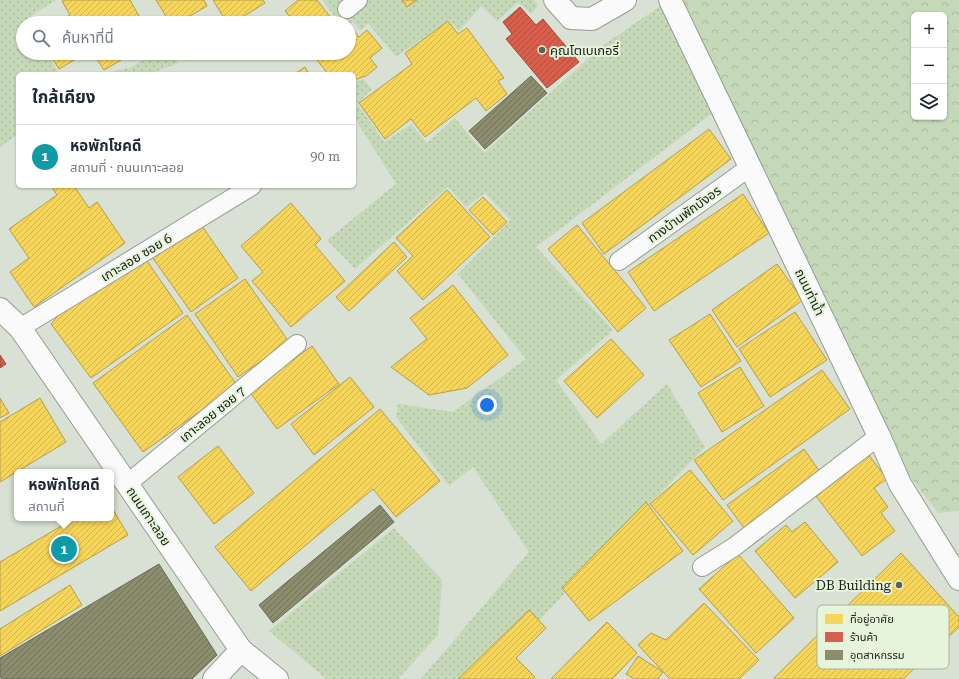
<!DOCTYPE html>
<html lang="th">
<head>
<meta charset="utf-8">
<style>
	body { margin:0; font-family:"Roboto Serif","Noto Sans Thai",serif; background:#f6f6f7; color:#1f2937 }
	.controls { position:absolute; right:12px; top:12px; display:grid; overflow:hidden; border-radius:6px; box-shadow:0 1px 3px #0004 }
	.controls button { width:36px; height:36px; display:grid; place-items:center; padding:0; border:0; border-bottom:1px solid #e0e1e3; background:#fff; color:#1f2937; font:20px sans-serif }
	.you { position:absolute; left:487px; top:405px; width:14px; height:14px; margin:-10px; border:3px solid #fff; border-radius:50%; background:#1a73e8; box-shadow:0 0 0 6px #1a73e833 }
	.badge { display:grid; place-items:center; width:26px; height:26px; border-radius:50%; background:#5c6258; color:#fff; font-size:13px; font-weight:700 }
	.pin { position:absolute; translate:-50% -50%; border:2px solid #fff; box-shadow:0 1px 4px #0006 }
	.popup { position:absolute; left:14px; top:469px; width:100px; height:52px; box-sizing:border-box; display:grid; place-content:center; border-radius:6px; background:#fff; filter:drop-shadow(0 1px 3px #0005); font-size:13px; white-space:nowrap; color:#747a83 }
	.popup b { font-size:15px; color:#1f2937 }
	.popup::after { content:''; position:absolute; left:50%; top:100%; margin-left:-8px; border:8px solid transparent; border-top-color:#fff }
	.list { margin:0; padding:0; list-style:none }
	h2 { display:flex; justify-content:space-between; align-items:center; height:52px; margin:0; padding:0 16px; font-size:17px }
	h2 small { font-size:13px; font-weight:400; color:#747a83 }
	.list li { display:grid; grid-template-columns:26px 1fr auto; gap:12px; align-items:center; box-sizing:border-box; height:64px; padding:0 16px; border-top:1px solid #e0e1e3 }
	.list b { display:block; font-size:15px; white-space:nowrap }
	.list p { margin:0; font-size:13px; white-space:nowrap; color:#747a83 }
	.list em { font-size:13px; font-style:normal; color:#747a83 }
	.icon { flex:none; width:22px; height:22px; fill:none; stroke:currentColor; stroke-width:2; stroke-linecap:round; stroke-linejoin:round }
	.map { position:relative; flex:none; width:959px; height:679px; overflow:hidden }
	.search { position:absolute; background:#fff; box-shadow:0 1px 3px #0004; left:16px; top:16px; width:340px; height:44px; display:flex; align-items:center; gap:10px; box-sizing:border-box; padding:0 14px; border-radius:22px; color:#747a83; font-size:15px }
	.panel { position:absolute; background:#fff; box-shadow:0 1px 3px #0004; left:16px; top:72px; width:340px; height:116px; border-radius:6px }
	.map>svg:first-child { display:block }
	.grass { fill:url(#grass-dots) }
	.forest { fill:url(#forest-crowns); fill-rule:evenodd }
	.homes { fill:url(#homes-hatch); stroke:#b49e47 }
	.shops { fill:url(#shops-hatch); stroke:#9d4c3c }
	.industry { fill:url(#industry-hatch); stroke:#6a6b53 }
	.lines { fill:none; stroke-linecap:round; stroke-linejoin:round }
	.lane-casing { stroke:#969c92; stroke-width:20 }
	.street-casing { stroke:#969c92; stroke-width:24 }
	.lane { stroke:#f9faf9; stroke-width:18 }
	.street { stroke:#f9faf9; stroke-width:22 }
	.poi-dot { fill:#5c6258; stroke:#e5f4db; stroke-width:1.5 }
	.labels { text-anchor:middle; stroke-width:4; stroke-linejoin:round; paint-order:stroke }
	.poi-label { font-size:13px; fill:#191e15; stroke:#e5f4db; text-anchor:start }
	.street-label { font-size:13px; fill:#191e15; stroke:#e5f4db }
	.key { fill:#e5f4db; stroke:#a8b4a0; stroke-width:1 }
	.key-label { font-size:11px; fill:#191e15 }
</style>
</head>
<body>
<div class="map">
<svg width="959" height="679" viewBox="0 0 959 679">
	<defs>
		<pattern id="grass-dots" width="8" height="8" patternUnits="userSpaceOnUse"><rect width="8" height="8" fill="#c5d8b8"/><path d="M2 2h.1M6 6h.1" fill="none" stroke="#a9b99d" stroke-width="1.8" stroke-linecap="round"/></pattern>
		<pattern id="forest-crowns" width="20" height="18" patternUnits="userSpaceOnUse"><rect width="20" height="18" fill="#c5d8b8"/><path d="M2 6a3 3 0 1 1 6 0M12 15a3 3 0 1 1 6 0" fill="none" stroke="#a9b99d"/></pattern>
		<pattern id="homes-hatch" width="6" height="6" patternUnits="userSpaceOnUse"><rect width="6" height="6" fill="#f6d55c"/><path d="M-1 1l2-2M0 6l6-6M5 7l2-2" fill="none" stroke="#d2b64f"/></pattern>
		<pattern id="shops-hatch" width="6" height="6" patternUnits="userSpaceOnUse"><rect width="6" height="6" fill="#d6604d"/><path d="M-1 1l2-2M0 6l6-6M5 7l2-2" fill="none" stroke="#ad4f3f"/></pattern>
		<pattern id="industry-hatch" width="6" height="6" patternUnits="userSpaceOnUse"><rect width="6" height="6" fill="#8c8c6e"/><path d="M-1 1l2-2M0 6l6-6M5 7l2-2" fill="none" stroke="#727259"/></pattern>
	</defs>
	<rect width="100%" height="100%" fill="#d9e1d4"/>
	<g class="grass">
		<polygon points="0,0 56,0 28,18 31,23 23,23 23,53 48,53 59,74 18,74 18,134 0,147"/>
		<polygon points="322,0 534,0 538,6 531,14 518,2 497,21 481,6 459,31 449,20 396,57 368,23 360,31 353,22 349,24 349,23 340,23"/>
		<polygon points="663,4 714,112 536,247 613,330 556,380 601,444 667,384 705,447 483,679 421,679 529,552 473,467 449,486 396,417 398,404 453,412 526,359 458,274 511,220 485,193 466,207 448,187 355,269 327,240 396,184 354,117 354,82 363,79 372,89 357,104 385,142 411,124 427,143 455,118 484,153 602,46"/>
		<polygon points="158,53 169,53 179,63 149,74 101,74 129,68"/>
		<polygon points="394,528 442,580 438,635 398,679 327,679 269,631"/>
	</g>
	<path class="forest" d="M670 0H959V511L938 513 879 436ZM914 15H944V117H914Z"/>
	<g class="homes">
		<polygon points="64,0 130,0 143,23 56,23 70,15 62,1"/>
		<polygon points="156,0 204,0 207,6 178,23 170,23"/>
		<polygon points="213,0 263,0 265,3 233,23 227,23"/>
		<polygon points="298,0 317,0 335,23 295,23 285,11"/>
		<polygon points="402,0 417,0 407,7"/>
		<polygon points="448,21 458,34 467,28 504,78 498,81 507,94 486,111 476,98 425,137 411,119 385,139 359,103 412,64 405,53"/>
		<polygon points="351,27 359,37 367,30 382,48 370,58 377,67 366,76 354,80 354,74 328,74 313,55 308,59 304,53 349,53 349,29"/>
		<polygon points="49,53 86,53 59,69"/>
		<polygon points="93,53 133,53 104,70"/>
		<polygon points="305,67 309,74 294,74"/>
		<polygon points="709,129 731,159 604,254 582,223"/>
		<polygon points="51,186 74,186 89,208 97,202 125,243 34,307 10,272 29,258 9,229 57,195"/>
		<polygon points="447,190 490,237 423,300 397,271 413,256 396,238"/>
		<polygon points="743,194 769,233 654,311 628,272"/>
		<polygon points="483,197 507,222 493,235 469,210"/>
		<polygon points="291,203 321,239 315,245 345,281 291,327 252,281 263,272 241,246"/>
		<polygon points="200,223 238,278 191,312 152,257"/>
		<polygon points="577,225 646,308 618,332 548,249"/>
		<polygon points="394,242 407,257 349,311 336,297"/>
		<polygon points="145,258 183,313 91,378 51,324 64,309"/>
		<polygon points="777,264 803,300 737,347 712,310"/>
		<polygon points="245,279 289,342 238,377 195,314"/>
		<polygon points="453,285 508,355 467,388 429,395 391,367 427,339 410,318"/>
		<polygon points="795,312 827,360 770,397 739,349"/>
		<polygon points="710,314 741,361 701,387 669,340"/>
		<polygon points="187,315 237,385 143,452 93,383"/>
		<polygon points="611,339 644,375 597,418 564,381"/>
		<polygon points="312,346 339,384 277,429 249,391"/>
		<polygon points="740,367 764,406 722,432 698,393"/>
		<polygon points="822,370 850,409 723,500 694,460"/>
		<polygon points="350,377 374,407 314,455 291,424"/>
		<polygon points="0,398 9,413 0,418"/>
		<polygon points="40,398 66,442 0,482 0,422"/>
		<polygon points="380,409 440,481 396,517 373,489 251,591 215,547"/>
		<polygon points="218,446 254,493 214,524 178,477"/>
		<polygon points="804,449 820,472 744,528 727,505"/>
		<polygon points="868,454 887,479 874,488 888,507 881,513 895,531 862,556 815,495"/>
		<polygon points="690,470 733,521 693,555 650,504"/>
		<polygon points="646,502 683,551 589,621 562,588"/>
		<polygon points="111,506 128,535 0,611 0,562 75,518 111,518"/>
		<polygon points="805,522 838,562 795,598 755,551 786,525 792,532"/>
		<polygon points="901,553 959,617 959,627 903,679 773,679"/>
		<polygon points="738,554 794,618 756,653 699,589"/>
		<polygon points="70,585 82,605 0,656 0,629"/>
		<polygon points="704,603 759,660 739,679 670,679 638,645 651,633 666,640"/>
		<polygon points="529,610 546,628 516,658 535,677 533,679 458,679"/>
		<polygon points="607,622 637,653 612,679 551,679"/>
		<polygon points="638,656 663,672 658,679 634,679 626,674"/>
	</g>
	<g class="shops">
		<polygon points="520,7 536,25 543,19 579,62 547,88 506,39 512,34 503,22"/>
		<polygon points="0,355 6,364 0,368"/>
	</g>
	<g class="industry">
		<polygon points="531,76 547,93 485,149 469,131"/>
		<polygon points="380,505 394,522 273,623 259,605"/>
		<polygon points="159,564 217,655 192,679 2,679 0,677 0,658"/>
	</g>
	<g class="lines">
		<g class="lane-casing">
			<g id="lane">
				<polyline points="347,9 358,0"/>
				<polyline points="619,261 750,167"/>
				<polyline points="20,328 252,186"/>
				<polyline points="127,484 297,344"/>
				<polyline points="702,567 734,547 879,436"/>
			</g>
		</g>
		<g class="street-casing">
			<g id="street">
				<polyline points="555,0 571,18 592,19 625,0"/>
				<polyline points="670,0 879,436 900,484 959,579"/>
				<polyline points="0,309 20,328 241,650 277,679"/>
				<polyline points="214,679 241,650"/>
			</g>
		</g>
		<use href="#lane" class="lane"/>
		<use href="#street" class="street"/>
	</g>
	<g class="poi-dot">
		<circle cx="542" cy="50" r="4"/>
		<circle cx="899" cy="585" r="4"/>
	</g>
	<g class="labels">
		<g class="poi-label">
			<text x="550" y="55">คุณโตเบเกอรี่</text>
			<text x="891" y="590" text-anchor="end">DB Building</text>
		</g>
		<g class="street-label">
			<text transform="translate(684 214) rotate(-36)" y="5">ทางบ้านพักบังอร</text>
			<text transform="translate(136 257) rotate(-31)" y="5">เกาะลอย ซอย 6</text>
			<text transform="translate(810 292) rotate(64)" y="5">ถนนท่าน้ำ</text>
			<text transform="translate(212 414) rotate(-39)" y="5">เกาะลอย ซอย 7</text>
			<text transform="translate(149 516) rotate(56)" y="5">ถนนเกาะลอย</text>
		</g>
	</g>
	<rect x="817" y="605" width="132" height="64" rx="6" class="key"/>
	<rect x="825" y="614" width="18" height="10" fill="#f6d55c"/>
	<rect x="825" y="632" width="18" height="10" fill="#d6604d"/>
	<rect x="825" y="650" width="18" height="10" fill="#8c8c6e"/>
	<g class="key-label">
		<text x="850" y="623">ที่อยู่อาศัย</text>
		<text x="850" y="641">ร้านค้า</text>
		<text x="850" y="659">อุตสาหกรรม</text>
	</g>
</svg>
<div class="controls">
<button>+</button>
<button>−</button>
<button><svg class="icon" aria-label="layers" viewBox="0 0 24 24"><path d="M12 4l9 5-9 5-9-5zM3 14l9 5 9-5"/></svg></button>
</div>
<div class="you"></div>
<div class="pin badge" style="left:64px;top:549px;background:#0f9aa8">1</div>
<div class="popup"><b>หอพักโชคดี</b>สถานที่</div>
<div class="search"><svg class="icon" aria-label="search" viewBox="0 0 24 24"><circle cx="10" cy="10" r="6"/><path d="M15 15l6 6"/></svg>ค้นหาที่นี่</div>
<section class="panel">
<h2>ใกล้เคียง<small></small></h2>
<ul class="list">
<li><span class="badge" style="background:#0f9aa8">1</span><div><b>หอพักโชคดี</b><p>สถานที่ · ถนนเกาะลอย</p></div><em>90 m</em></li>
</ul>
</section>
</div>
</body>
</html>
